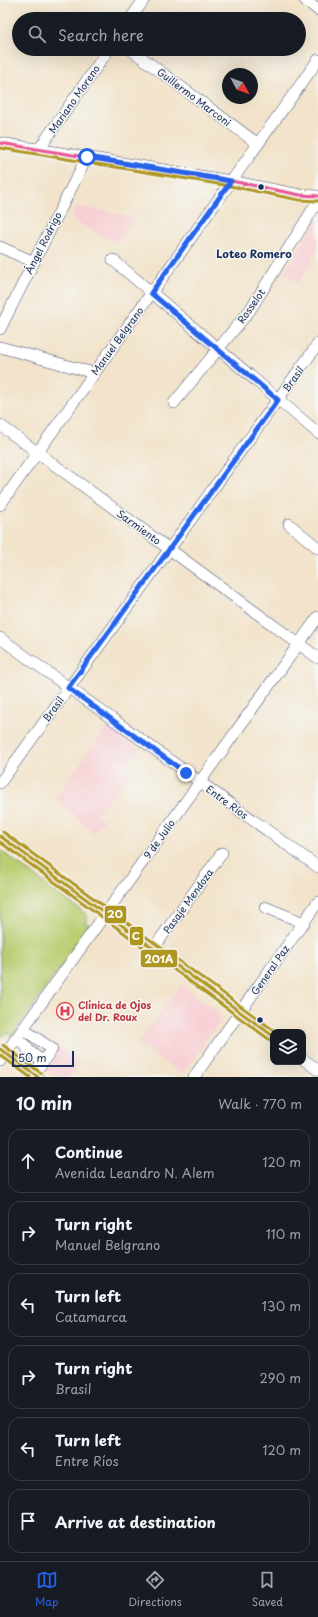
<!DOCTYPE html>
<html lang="en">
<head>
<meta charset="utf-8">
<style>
	body { margin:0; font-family:"Playpen Sans",sans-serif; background:#20242c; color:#f1f3f6 }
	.controls { position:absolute; right:12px; bottom:12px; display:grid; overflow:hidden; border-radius:8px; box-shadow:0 4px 16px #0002 }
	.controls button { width:36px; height:36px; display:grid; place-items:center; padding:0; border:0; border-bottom:1px solid #363941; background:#171b24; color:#f1f3f6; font:20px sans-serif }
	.compass { position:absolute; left:222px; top:68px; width:36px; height:36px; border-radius:50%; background:#171b24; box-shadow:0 4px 16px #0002; rotate:131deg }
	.scale { position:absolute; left:12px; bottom:10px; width:62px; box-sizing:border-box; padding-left:4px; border:2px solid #1b2f5e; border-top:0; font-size:11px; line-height:14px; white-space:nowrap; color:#1b2f5e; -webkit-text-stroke:3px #f6f6f2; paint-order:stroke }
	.stop { position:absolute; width:12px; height:12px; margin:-9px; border:3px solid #2563eb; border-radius:50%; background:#fff }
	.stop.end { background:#2563eb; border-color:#fff; box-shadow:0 1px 4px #0008 }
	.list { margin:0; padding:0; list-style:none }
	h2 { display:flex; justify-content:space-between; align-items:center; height:52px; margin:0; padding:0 16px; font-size:17px }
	h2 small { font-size:13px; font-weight:400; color:#9ea1a6 }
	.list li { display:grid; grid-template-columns:26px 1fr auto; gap:12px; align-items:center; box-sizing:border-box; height:64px; margin:0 8px 8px; padding:0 8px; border:1px solid #363941; border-radius:12px }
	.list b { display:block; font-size:15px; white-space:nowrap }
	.list p { margin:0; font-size:13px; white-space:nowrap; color:#9ea1a6 }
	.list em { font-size:13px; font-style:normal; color:#9ea1a6 }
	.icon { flex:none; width:22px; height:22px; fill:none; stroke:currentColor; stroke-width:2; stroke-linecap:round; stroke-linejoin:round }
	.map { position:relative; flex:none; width:318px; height:1077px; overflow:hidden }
	.search { position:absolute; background:#171b24; box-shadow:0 4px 16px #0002; left:12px; right:12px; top:12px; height:44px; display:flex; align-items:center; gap:10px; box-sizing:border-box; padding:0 14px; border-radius:22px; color:#9ea1a6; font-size:15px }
	.sheet { height:484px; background:#171b24 }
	nav { display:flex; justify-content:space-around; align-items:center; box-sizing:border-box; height:56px; border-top:1px solid #363941; background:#171b24; font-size:11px; color:#9ea1a6 }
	nav a { display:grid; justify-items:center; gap:2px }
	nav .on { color:#2563eb }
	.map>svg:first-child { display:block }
	.built { fill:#f7cfd4 }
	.green { fill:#bace72; stroke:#6a7e68 }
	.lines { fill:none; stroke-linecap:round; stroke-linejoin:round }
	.minor-casing { stroke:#3b4a6e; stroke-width:12 }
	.minor { stroke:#fff; stroke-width:11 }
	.bus-1-casing { stroke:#f6f6f2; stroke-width:6 }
	.bus-2-casing { stroke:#f6f6f2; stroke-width:6 }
	.bus-3-casing { stroke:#f6f6f2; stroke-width:6 }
	.bus-4-casing { stroke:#f6f6f2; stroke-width:6 }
	.bus-5-casing { stroke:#f6f6f2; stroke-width:6 }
	.bus-1 { stroke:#af9621; stroke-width:3 }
	.bus-2 { stroke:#af9621; stroke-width:3 }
	.bus-3 { stroke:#af9621; stroke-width:3 }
	.bus-4 { stroke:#e95297; stroke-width:3 }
	.bus-5 { stroke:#af9621; stroke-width:3 }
	.route { stroke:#2563eb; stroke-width:5 }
	.bus-dot { fill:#1b2f5e; stroke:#f6f6f2; stroke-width:1.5 }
	.labels { text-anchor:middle; stroke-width:3; stroke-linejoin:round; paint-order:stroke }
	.street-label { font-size:10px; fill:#1b2f5e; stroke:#f6f6f2 }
	.health-label { font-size:10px; font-weight:bold; fill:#be3a42; stroke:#f6f6f2; text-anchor:start }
	.neighbourhood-label { font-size:11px; font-weight:bold; fill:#1b2f5e; stroke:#f6f6f2 }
	.line-badge { stroke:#f6f6f2; stroke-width:1.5 }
	.badge-label { font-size:11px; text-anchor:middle; font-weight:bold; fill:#fff }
</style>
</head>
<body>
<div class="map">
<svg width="318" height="1077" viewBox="0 0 318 1077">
	<rect width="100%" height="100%" fill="#f6f6f2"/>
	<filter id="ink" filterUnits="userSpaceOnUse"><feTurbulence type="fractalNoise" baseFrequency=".025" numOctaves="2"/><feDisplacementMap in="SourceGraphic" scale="8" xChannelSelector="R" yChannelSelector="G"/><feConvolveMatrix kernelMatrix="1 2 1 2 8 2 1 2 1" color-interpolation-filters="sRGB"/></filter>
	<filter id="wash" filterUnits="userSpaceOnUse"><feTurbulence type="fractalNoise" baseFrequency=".012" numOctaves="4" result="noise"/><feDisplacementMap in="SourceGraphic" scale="16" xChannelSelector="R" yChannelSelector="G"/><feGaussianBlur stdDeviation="0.9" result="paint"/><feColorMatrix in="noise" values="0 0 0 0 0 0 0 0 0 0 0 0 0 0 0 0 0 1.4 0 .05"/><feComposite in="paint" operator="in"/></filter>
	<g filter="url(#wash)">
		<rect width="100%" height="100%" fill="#f2e3ca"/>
		<g class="built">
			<polygon points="77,206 109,212 133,217 118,244 71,219"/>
			<polygon points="317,219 318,250 298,283 283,273"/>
			<polygon points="108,725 140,749 123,771 128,776 96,815 104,821 93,832 55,798"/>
			<polygon points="181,985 220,1013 221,1020 182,1075 138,1043"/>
			<polygon points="36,1031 80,1063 70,1077 56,1077 24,1054 23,1049"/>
		</g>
		<polygon class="green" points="0,850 87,915 87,920 85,923 90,925 11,1037 8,1032 5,1035 0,1036"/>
	</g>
	<g filter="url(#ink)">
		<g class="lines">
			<g class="minor-casing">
				<g id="minor">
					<polyline points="305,0 318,10"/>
					<polyline points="130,19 144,0"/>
					<polyline points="130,49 258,144"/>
					<polyline points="0,143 231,181 300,195 318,196"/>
					<polyline points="39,149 109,49"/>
					<polyline points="0,247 34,262"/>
					<polyline points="113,260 318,433"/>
					<polyline points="0,329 87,157"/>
					<polyline points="0,347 94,373"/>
					<polyline points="174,403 250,310 318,201"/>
					<polyline points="0,425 318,658"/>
					<polyline points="0,505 318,60"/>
					<polyline points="289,524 318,548"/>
					<polyline points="0,638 318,867"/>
					<polyline points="0,783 318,344"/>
					<polyline points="0,836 273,1036"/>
					<polyline points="265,907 304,923"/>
					<polyline points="153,949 222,853"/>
					<polyline points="23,1029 52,1049 34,1074"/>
					<polyline points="16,1038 26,1046 28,1050 43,1062"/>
					<polyline points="0,1050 38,1077"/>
					<polyline points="303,1059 318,1070"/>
					<polyline points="0,1061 318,617"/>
					<polyline points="194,1077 318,902"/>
				</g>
			</g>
			<use href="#minor" class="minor"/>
			<g class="bus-1-casing">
				<g id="bus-1">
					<polyline points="0,836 273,1036"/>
					<polyline points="0,1049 38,1077"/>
				</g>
			</g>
			<g class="bus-2-casing">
				<g id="bus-2">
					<polyline points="0,842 270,1040"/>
					<polyline points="0,1055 30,1077"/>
				</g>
			</g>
			<g class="bus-3-casing">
				<g id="bus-3">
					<polyline points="3,832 276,1032"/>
					<polyline points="3,1045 41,1073"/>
				</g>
			</g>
			<g class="bus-4-casing">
				<polyline id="bus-4" points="0,143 231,181 300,195 318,196"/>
			</g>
			<g class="bus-5-casing">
				<polyline id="bus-5" points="0,148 230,186 299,200 318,201"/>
			</g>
			<use href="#bus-1" class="bus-1"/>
			<use href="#bus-2" class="bus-2"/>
			<use href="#bus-3" class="bus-3"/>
			<use href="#bus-4" class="bus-4"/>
			<use href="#bus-5" class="bus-5"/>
		</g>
	</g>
	<g class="lines" filter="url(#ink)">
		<polyline class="route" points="87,157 231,181 151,293 278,400 68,688 186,773"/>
	</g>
	<defs>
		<g id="hospital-ring" transform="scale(0.9)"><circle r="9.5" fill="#f6f6f2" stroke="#e0444e" stroke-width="1.5"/><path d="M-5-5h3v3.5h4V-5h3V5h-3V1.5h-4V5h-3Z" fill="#e0444e"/></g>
	</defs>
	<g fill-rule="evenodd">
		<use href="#hospital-ring" x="65" y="1011"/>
	</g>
	<g class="bus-dot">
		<circle cx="261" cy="187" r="3.5"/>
		<circle cx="260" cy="1020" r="3.5"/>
	</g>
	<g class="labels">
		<g class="street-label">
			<text transform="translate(194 97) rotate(37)" y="4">Guillermo Marconi</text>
			<text transform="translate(74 99) rotate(-55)" y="4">Mariano Moreno</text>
			<text transform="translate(43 243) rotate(-63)" y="4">Ángel Rodrigo</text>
			<text transform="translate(251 306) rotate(-55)" y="4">Rosselot</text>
			<text transform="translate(117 341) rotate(-54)" y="4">Manuel Belgrano</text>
			<text transform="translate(293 379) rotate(-54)" y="4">Brasil</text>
			<text transform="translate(139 527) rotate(36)" y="4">Sarmiento</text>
			<text transform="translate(53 709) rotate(-54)" y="4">Brasil</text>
			<text transform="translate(227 802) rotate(36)" y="4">Entre Ríos</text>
			<text transform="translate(159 839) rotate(-54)" y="4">9 de Julio</text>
			<text transform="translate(188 901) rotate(-54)" y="4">Pasaje Mendoza</text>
			<text transform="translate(270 970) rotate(-55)" y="4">General Paz</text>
		</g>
		<g class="health-label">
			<text x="78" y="1009">Clínica de Ojos<tspan x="78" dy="12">del Dr. Roux</tspan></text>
		</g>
		<g class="neighbourhood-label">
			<text x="254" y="258">Loteo Romero</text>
		</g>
	</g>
	<g class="line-badge">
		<rect x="104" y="905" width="23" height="19" rx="4" fill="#af9621"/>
		<rect x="129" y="926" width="15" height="20" rx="4" fill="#af9621"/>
		<rect x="140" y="949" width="38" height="19" rx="4" fill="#af9621"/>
	</g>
	<g class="badge-label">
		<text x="115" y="918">20</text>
		<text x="136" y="940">C</text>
		<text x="159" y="963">201A</text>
	</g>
</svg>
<div class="controls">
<button><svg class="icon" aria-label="layers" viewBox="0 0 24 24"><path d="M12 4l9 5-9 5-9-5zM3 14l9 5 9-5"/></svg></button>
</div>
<svg class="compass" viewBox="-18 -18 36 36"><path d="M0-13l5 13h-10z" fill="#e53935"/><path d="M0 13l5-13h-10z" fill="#9ea1a6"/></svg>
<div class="scale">50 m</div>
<div class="stop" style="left:87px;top:157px"></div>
<div class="stop end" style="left:186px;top:773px"></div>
<div class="search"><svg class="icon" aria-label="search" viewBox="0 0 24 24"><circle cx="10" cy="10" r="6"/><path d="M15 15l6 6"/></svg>Search here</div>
</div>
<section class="sheet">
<h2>10 min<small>Walk · 770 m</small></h2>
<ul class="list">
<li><svg class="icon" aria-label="ahead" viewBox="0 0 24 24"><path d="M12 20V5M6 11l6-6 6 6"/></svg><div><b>Continue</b><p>Avenida Leandro N. Alem</p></div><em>120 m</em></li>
<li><svg class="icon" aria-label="right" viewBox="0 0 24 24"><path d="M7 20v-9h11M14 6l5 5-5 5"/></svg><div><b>Turn right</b><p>Manuel Belgrano</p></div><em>110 m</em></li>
<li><svg class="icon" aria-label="left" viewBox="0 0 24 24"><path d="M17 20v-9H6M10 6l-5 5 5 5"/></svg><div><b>Turn left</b><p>Catamarca</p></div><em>130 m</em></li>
<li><svg class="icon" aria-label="right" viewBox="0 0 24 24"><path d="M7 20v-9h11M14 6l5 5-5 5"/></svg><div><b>Turn right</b><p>Brasil</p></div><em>290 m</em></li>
<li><svg class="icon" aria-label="left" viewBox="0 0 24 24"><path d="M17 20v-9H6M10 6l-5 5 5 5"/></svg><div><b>Turn left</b><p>Entre Ríos</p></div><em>120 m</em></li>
<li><svg class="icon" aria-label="arrive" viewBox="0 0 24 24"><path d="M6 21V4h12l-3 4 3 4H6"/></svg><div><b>Arrive at destination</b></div></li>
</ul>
</section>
<nav>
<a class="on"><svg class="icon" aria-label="map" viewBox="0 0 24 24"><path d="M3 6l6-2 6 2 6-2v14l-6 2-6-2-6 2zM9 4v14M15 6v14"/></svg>Map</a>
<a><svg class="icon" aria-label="directions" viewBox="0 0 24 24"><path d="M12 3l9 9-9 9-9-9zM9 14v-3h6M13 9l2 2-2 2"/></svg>Directions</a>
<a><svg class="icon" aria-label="saved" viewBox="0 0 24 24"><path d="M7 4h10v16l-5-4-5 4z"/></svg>Saved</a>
</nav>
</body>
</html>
